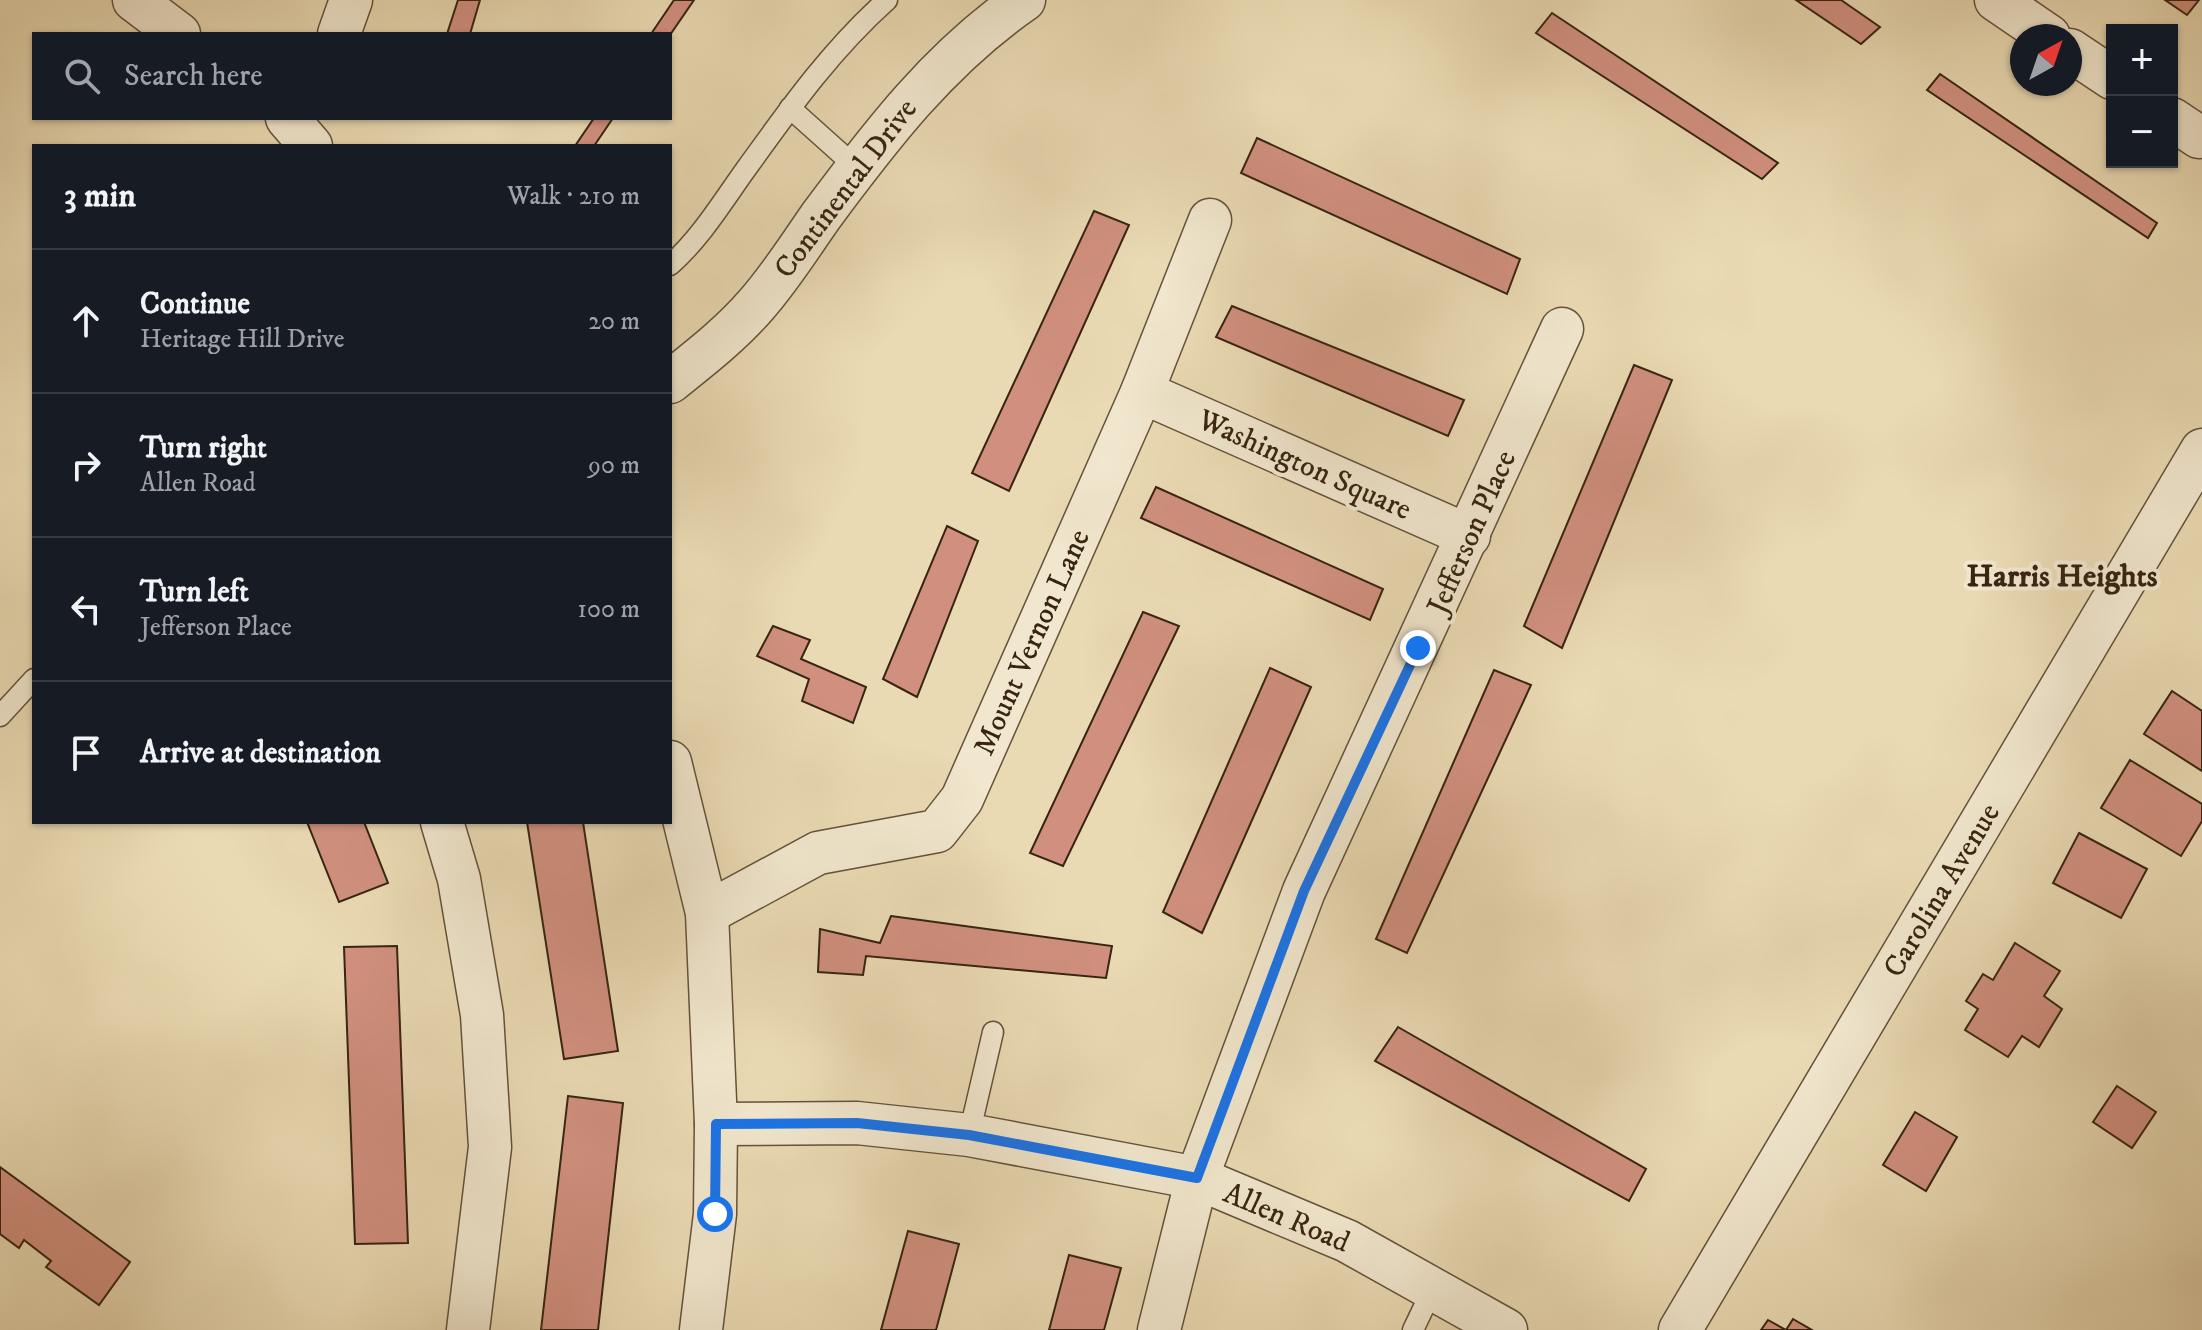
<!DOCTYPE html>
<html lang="en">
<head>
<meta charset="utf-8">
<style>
	body { margin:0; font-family:"IM FELL DW Pica",serif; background:#20242c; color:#f1f3f6 }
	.controls { position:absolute; right:24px; top:24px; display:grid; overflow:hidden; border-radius:0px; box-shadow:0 2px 6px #0004 }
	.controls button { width:72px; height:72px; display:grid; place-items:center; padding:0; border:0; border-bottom:2px solid #363941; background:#171b24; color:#f1f3f6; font:40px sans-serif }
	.compass { position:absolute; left:2010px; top:24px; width:72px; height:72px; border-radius:50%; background:#171b24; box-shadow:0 2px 6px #0004; rotate:40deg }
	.stop { position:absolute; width:24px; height:24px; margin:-18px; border:6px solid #1a73e8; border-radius:50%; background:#fff }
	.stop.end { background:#1a73e8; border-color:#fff; box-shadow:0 2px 8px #0008 }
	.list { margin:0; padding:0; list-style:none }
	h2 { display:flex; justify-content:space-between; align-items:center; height:104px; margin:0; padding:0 32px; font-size:34px }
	h2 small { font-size:26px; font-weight:400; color:#9ea1a6 }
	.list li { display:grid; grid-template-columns:52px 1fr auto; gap:24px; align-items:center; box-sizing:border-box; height:144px; padding:0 32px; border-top:2px solid #363941 }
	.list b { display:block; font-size:30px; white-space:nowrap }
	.list p { margin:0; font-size:26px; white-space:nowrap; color:#9ea1a6 }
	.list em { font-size:26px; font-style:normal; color:#9ea1a6 }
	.icon { flex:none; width:44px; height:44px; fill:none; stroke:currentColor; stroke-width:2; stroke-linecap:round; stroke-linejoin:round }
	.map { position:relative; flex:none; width:2202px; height:1330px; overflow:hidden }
	.search { position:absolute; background:#171b24; box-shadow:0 2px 6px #0004; left:32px; top:32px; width:640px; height:88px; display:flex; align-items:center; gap:20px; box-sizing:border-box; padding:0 28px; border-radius:0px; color:#9ea1a6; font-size:30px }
	.panel { position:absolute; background:#171b24; box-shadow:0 2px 6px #0004; left:32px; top:144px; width:640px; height:680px; border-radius:0px }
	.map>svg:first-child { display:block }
	.building { fill:#d1907f; stroke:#372412; stroke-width:2 }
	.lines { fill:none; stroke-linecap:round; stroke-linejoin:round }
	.lane-casing { stroke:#64523a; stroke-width:23 }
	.street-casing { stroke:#64523a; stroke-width:45 }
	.lane { stroke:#f1e7ce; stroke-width:20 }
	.street { stroke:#f1e7ce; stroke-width:42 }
	.route { stroke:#1a73e8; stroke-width:10 }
	.labels { text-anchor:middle; stroke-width:8; stroke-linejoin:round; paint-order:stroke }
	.street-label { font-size:30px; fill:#372412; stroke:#f1e7ce }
	.neighbourhood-label { font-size:32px; font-weight:bold; fill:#372412; stroke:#f1e7ce }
</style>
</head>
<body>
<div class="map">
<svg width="2202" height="1330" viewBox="0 0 2202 1330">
	<rect width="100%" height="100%" fill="#eadab3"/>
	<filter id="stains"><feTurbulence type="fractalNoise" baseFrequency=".0025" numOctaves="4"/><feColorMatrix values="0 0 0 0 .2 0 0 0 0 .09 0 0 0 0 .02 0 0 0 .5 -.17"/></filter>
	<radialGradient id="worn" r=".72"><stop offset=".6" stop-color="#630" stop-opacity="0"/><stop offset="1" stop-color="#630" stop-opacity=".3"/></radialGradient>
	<g class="building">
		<polygon points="458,0 480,0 470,34 447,34"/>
		<polygon points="674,0 694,0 670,35 651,34"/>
		<polygon points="1796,0 1841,0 1880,27 1861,44"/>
		<polygon points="2165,0 2199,0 2187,15"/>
		<polygon points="1552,13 1778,163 1762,179 1536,33"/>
		<polygon points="1940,74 2157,223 2148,238 1927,90"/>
		<polygon points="594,118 613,118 594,146 575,146"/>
		<polygon points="1257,138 1520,259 1507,294 1241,173"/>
		<polygon points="1094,211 1129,225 1009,491 972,473"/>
		<polygon points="1232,306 1464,400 1448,436 1216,337"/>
		<polygon points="1634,365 1672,380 1562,648 1524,626"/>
		<polygon points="1156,487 1383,589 1370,620 1141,518"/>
		<polygon points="947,526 978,541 917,697 883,679"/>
		<polygon points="1143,612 1179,626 1063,866 1030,853"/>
		<polygon points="773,626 810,640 801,659 866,687 853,723 802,701 809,679 757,656"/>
		<polygon points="1270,668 1311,687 1202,933 1163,912"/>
		<polygon points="1494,670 1531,685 1407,953 1376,939"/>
		<polygon points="2172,691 2202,711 2202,771 2144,734"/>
		<polygon points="2130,760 2202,804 2202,821 2181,856 2101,808"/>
		<polygon points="307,822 364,822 388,883 339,902"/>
		<polygon points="527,822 583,822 618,1051 564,1059"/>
		<polygon points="2079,833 2147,869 2121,918 2053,883"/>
		<polygon points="891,916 1112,946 1106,978 866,956 863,975 818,972 820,929 880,943"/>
		<polygon points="2015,943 2060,971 2044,996 2062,1009 2039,1047 2022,1036 2008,1057 1965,1030 1978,1009 1966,1001 1983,974 1993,980"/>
		<polygon points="397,946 408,1243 355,1244 344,947"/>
		<polygon points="1398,1027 1646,1169 1629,1201 1375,1061"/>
		<polygon points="2117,1086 2156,1112 2132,1148 2093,1122"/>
		<polygon points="568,1096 623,1103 598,1330 541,1330"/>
		<polygon points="1915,1112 1957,1137 1926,1191 1883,1165"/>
		<polygon points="0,1167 130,1262 99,1305 46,1267 51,1261 24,1240 19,1248 0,1234"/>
		<polygon points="908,1231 959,1244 936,1330 881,1330"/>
		<polygon points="1069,1255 1121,1268 1104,1330 1049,1330"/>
		<polygon points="1793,1319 1812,1330 1786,1330"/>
		<polygon points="1768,1320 1786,1330 1761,1330"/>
	</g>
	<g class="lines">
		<g class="lane-casing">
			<g id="lane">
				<polyline points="790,108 857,168"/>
				<path d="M670 265C700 239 723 201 746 169 790 108 831 50 887 0"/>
				<polyline points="0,716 34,679"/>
				<polyline points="969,1135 993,1032"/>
				<polyline points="1413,1330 1433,1288"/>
			</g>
		</g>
		<g class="street-casing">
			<g id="street">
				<polyline points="134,0 179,34"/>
				<polyline points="1996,0 2049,36"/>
				<polyline points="339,34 351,0"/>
				<polyline points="2070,50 2112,78"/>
				<polyline points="287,118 311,146"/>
				<polyline points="2172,119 2199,137"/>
				<path d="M670 382C700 358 731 334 756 305 780 278 800 246 821 216 881 135 940 58 1024 0"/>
				<polyline points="1142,392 1469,536"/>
				<polyline points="670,762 707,913 716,1124 715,1214 701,1330"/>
				<polyline points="442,822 459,879 482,1015 490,1147 468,1330"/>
				<polyline points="707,913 818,853 937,831 962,799 1142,392 1210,220"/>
				<polyline points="716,1124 857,1123 969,1135 1197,1178 1347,1241 1506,1330"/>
				<polyline points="1159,1330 1197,1178 1304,891 1562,329"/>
				<polyline points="1680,1330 2202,450"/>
			</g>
		</g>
		<use href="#lane" class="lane"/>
		<use href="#street" class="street"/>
	</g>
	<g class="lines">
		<polyline class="route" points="715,1214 716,1124 857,1123 969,1135 1197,1178 1304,891 1418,648"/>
	</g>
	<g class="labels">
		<g class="street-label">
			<text transform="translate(845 188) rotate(-53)" y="10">Continental Drive</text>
			<text transform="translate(1305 464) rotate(24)" y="10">Washington Square</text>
			<text transform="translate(1471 532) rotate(-66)" y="10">Jefferson Place</text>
			<text transform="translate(1031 642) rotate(-66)" y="10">Mount Vernon Lane</text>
			<text transform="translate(1941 890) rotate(-59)" y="10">Carolina Avenue</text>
			<text transform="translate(1287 1217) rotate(23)" y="10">Allen Road</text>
		</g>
		<g class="neighbourhood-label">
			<text x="2062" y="586">Harris Heights</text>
		</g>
	</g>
	<rect width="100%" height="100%" filter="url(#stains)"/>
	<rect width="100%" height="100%" fill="url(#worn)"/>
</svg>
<div class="controls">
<button>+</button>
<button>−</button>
</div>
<svg class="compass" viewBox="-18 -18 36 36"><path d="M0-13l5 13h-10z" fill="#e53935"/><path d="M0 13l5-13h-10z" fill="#9ea1a6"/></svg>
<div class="stop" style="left:715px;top:1214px"></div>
<div class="stop end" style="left:1418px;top:648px"></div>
<div class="search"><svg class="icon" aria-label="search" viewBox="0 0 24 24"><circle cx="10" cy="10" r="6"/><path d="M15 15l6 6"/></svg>Search here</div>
<section class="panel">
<h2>3 min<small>Walk · 210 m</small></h2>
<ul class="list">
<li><svg class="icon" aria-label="ahead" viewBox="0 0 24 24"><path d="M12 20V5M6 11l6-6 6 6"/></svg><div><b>Continue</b><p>Heritage Hill Drive</p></div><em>20 m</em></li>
<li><svg class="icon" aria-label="right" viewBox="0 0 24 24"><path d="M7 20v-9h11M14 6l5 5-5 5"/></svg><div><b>Turn right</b><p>Allen Road</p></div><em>90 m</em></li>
<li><svg class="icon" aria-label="left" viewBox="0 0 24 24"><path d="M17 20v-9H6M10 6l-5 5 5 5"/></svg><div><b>Turn left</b><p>Jefferson Place</p></div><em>100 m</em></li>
<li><svg class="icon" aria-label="arrive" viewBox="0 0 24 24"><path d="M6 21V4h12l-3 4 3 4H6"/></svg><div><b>Arrive at destination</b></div></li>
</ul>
</section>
</div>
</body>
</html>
